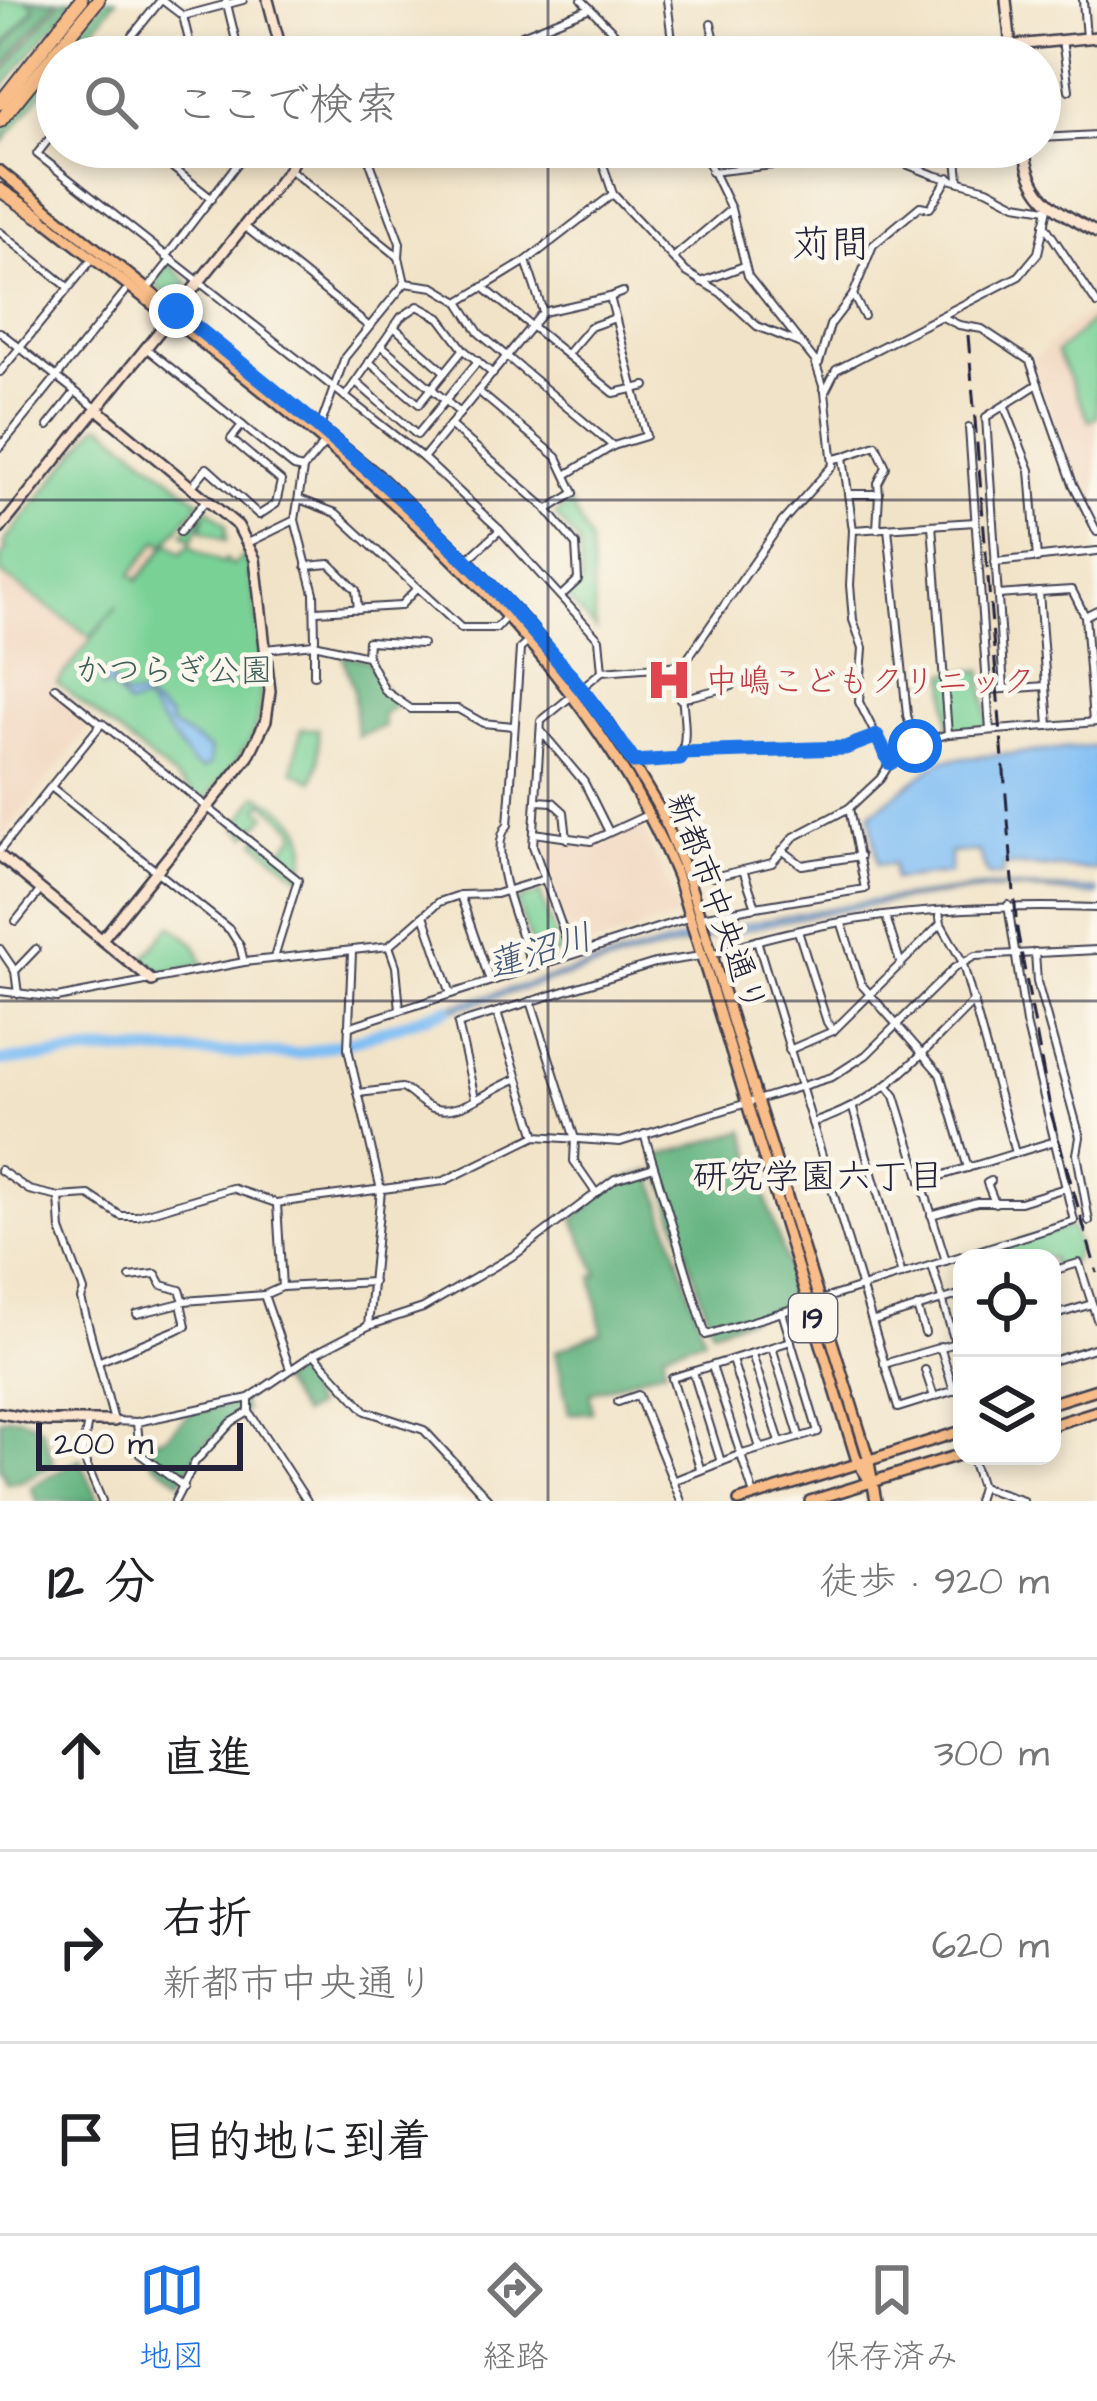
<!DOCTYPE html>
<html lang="ja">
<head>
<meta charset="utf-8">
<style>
	body { margin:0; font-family:"Architects Daughter","Klee One",sans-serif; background:#f6f6f6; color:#202124 }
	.controls { position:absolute; right:36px; bottom:36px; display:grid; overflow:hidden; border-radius:24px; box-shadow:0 6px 18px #0003 }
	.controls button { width:108px; height:108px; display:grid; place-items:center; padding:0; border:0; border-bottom:3px solid #e0e0e0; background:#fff; color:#202124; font:60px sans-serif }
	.scale { position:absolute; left:36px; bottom:30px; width:207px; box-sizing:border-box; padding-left:12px; border:6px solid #22223b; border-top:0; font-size:33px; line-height:42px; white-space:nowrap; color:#22223b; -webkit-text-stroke:9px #fbf7ec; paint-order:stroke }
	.stop { position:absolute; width:36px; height:36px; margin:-27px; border:9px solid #1a73e8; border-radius:50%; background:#fff }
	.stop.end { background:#1a73e8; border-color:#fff; box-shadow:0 3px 12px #0008 }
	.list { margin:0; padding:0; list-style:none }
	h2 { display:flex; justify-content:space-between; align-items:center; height:156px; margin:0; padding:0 48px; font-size:51px }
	h2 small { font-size:39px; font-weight:400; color:#757577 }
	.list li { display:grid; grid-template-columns:78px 1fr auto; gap:36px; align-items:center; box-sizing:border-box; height:192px; padding:0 48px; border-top:3px solid #e0e0e0 }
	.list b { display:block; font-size:45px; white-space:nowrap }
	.list p { margin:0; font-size:39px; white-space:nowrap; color:#757577 }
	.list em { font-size:39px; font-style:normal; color:#757577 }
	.icon { flex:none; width:66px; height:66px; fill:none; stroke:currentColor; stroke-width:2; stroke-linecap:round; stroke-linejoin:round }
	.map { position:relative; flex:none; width:1097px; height:1501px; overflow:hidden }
	.search { position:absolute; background:#fff; box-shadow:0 6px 18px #0003; left:36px; right:36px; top:36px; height:132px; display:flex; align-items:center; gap:30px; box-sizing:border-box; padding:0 42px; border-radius:66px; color:#757577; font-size:45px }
	.sheet { height:732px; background:#fff }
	nav { display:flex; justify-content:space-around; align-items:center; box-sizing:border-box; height:168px; border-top:3px solid #e0e0e0; background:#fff; font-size:33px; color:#757577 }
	nav a { display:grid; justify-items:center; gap:6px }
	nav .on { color:#1a73e8 }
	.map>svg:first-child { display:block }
	.built { fill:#f1d5bd }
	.green { fill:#79d196; stroke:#4e7a68; stroke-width:3 }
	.forest { fill:#62b37f; stroke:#426a5d; stroke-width:3 }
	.water { fill:#80bef4; stroke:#517098; stroke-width:3 }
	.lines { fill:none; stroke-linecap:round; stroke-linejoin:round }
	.river { stroke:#80bef4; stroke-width:12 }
	.street-casing { stroke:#413f50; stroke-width:10 }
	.secondary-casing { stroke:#413f50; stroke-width:14 }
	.primary-casing { stroke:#413f50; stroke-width:14 }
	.highway-casing { stroke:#413f50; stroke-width:16 }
	.street { stroke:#fff; stroke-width:6 }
	.secondary { stroke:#fce5cf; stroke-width:9 }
	.primary { stroke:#f8bd88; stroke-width:9 }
	.highway { stroke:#f8bd88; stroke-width:12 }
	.rail { stroke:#22223b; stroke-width:3; stroke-dasharray:18 9; stroke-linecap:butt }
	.route { stroke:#1a73e8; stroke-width:15 }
	.grid { fill:none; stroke:#22223b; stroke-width:3; stroke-opacity:0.55 }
	.labels { text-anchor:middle; stroke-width:9; stroke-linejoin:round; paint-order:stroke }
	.shield { fill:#fbf7ec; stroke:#636270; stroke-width:3 }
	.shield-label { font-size:30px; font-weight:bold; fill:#22223b }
	.park-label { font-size:33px; fill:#405f5b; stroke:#fbf7ec }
	.health-label { font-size:33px; fill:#be3a42; stroke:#fbf7ec; text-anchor:start }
	.street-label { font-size:33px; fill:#22223b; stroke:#fbf7ec }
	.water-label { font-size:36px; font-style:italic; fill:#43597c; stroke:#fbf7ec }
	.neighbourhood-label { font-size:36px; fill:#22223b; stroke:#fbf7ec }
	.quarter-label { font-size:39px; fill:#22223b; stroke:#fbf7ec }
</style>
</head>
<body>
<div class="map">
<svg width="1097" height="1501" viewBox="0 0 1097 1501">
	<rect width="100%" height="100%" fill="#fbf7ec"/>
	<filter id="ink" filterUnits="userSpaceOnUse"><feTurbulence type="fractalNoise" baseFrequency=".00833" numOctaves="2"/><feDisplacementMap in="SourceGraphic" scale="24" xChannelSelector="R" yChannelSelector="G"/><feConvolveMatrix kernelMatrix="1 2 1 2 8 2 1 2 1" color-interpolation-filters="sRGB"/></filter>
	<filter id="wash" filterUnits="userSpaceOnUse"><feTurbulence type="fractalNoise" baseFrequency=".004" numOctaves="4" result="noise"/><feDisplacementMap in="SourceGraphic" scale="48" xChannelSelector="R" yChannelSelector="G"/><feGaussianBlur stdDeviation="2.7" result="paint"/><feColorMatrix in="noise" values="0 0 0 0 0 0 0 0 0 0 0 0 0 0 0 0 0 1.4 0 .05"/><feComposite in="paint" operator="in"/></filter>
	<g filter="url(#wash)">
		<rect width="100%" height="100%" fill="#f1e3c7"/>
		<g class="built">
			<polygon points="1097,309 1097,505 1082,477 1075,480 1032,361 1070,325"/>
			<polygon points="104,422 202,501 52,689 92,721 91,726 0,840 0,543 96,423"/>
			<polygon points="640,821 680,917 574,951 538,839 592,845"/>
		</g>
		<g class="green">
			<polygon points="0,0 27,0 35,7 0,50"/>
			<polygon points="63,0 73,0 0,91 0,78"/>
			<polygon points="106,0 116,0 71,57 60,57"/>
			<polygon points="57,61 57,74 0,145 7,123"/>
			<polygon points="170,264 189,284 180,295 169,297 154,285"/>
			<polygon points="1097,316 1097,417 1089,421 1057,352"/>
			<path d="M103 425 201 502 164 545 158 540 131 574 138 580 169 542 182 553 191 543 195 549 223 563 226 559 232 566 246 554C256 598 272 700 251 739 239 760 221 779 206 799H201L57 683 118 605 91 637 0 573V558L7 548 3 544 97 426Z"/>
			<polygon points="570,503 590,542 596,629 571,603 569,595 582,584 579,544 555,515"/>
			<polygon points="208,508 226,525 226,541 202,530 206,513 192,540 183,533"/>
			<polygon points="982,670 988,724 983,729 953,731 949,726 946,673"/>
			<polygon points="301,729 318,729 319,762 313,781 293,771"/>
			<path d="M258 795C299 815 315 833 301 878L256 842 260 836 282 851 296 835 293 827 264 802 259 808 267 815 248 836 236 826Z"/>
			<polygon points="540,893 561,952 537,960 517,902"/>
			<polygon points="171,925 196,945 203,965 162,973 143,960"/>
			<polygon points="1071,1226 1077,1245 1073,1262 1052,1268 1052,1258 999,1258 996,1249"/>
		</g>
		<g class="forest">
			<polygon points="27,0 58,0 0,72 0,52 35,8"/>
			<polygon points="342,654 368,661 381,686 398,703 383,715 384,727 357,736 353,688"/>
			<polygon points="745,1130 798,1301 712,1330 655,1157"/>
			<polygon points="651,1171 704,1338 664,1351 665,1368 590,1393 592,1412 569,1414 556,1351 602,1332 592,1276 598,1274 574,1220 614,1183"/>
			<polygon points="294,1372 315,1407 301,1415 279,1382"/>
			<path d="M241 1401 245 1411C218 1427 196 1453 181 1481L156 1465 143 1451 141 1442 165 1437 191 1413Z"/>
			<polygon points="7,1417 20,1417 41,1427 54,1464 22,1481 7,1483 0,1466 0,1420"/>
			<polygon points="80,1459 99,1501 37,1501 31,1487"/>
		</g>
		<g class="water">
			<polygon points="111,671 112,681 124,697 141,696 170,718 169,724 210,749 210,765 203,769 193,765 147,704 141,702 128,706 111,686 102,687 106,672"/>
			<polygon points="1097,746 1097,870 1004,865 1002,876 988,875 978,851 950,853 950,873 894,879 893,864 878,864 870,814 942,760"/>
			<path d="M990 886 1097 890V895C1061 893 1023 887 988 890 798 907 618 960 436 1015L435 1010 719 929 856 903Z"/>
		</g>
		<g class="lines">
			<polyline class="river" points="0,1061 110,1051 298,1054 359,1039 447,1009"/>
		</g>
	</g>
	<g filter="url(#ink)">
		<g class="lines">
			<g class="street-casing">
				<g id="street">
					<polyline points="162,0 183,16 243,0"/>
					<polyline points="226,0 240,57"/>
					<polyline points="582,0 629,48 646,57"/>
					<polyline points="667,0 674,57"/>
					<polyline points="1083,0 1086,38"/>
					<polyline points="183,16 193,57"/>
					<polyline points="711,24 719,57"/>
					<polyline points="522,35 590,8"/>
					<polyline points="1062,40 1069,90"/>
					<polyline points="123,47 136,57"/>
					<polyline points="115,57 161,0"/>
					<polyline points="57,129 37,154 423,458 500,530 599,639 602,671"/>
					<polyline points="1040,138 1097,135"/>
					<polyline points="147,147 212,199"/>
					<polyline points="361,147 368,157 400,243 399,257"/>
					<polyline points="597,147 613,194 686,272 721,293 757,326 801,344"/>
					<polyline points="701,147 731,209 748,276 815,361 824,389"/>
					<polyline points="956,147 959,179"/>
					<polyline points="368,157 407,147"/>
					<polyline points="167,164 180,147"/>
					<polyline points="289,169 399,257 405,283 345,357 320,427"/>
					<polyline points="711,172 878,153 934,175 987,189 1016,204 1047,209"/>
					<polyline points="1044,224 1097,304"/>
					<polyline points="244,226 367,325"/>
					<polyline points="0,232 68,287"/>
					<polyline points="166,257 250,147"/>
					<polyline points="674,257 731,209"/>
					<polyline points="526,261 613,194"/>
					<polyline points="701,282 744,266"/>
					<polyline points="405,283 434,287 459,302 479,333 613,446"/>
					<polyline points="151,285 170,261"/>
					<polyline points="483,287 614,393 646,386"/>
					<polyline points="853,295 864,316"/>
					<polyline points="610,297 623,292"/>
					<polyline points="459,302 526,261 543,312"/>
					<polyline points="942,317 959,325 982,329 1030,361 1073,484 1097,532"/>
					<polyline points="394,327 445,372"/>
					<polyline points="0,332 96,408"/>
					<polyline points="381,345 460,413"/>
					<polyline points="146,348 294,467 303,469"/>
					<polyline points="567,354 590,327 615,318"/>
					<polyline points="369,362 419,404 463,350"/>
					<polyline points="819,363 830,325 853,295 873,245 920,206 930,208 949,177"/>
					<polyline points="0,372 89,263"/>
					<polyline points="356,382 417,435 478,361"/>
					<polyline points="478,391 557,457 574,493 547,510 576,545 578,580 562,595"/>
					<polyline points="345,397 401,317 418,306 440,318 464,350 493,374"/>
					<polyline points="1005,407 1030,470 1037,559"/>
					<polyline points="450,425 547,509"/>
					<polyline points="48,426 75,392"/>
					<polyline points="969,428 990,730"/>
					<polyline points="0,447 125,292"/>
					<polyline points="843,457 876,445 886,467 878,483 879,494 851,494"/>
					<polyline points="423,458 543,312 610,297 646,436 613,446 566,475"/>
					<polyline points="834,459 843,457 853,530 850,585 853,620 863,648 859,702 890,763"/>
					<polyline points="193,485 207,468 259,515 276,504 281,481 231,439 242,425"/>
					<polyline points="299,499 336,513 461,628 496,628 506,617"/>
					<polyline points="932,525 948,734"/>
					<polyline points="888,528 907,715 915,746"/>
					<polyline points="877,529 879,494"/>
					<polyline points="853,530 975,522"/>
					<polyline points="180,532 206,500"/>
					<polyline points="248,543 295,520 303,469 324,444"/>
					<polyline points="467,560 500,530"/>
					<polyline points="995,562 1097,551"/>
					<polyline points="306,566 330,564 356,590 358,609"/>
					<polyline points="998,595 1039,592"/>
					<polyline points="317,611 400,606 417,588"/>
					<path d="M528 642 520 649 508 825C484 848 523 938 533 967"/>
					<polyline points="266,649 314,644 315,639 314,593 295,520"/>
					<polyline points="367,656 368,641 422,644"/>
					<polyline points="314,675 314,644 367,656 385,691 411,709 458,709 483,723 513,726"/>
					<polyline points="55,687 101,724"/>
					<polyline points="1004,689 986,417 1038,384"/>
					<polyline points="990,690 1046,686"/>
					<polyline points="680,699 732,686"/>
					<polyline points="1093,722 1085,616 1097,610"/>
					<polyline points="1049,726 1039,592 1072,590 1085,616"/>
					<polyline points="541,731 584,782 609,832"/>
					<polyline points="683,753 845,748 877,736"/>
					<path d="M634 762 680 759C692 730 677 697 683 665"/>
					<polyline points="51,787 230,930 240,946 244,962"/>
					<polyline points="537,801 553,802 564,812 567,839"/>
					<polyline points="534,833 591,841 647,815"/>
					<polyline points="0,850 102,723 298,880 274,958"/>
					<polyline points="782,850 802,865 860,856"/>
					<polyline points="713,877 743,870"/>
					<polyline points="460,895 490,981"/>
					<polyline points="756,907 865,889 849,808"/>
					<polyline points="939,912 941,924 962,961 1015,1153"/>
					<polyline points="701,917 756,907 743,870 772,863 794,837 849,808 880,779 890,763 932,739 948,734 1097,722"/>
					<polyline points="886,917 901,965"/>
					<polyline points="425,918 451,994"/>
					<polyline points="16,921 40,891"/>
					<polyline points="842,924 861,984 940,1074 968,1168"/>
					<polyline points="798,931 827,1022 833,1031"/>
					<polyline points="757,940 898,1408 962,1388"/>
					<polyline points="389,946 396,966 400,1010"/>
					<polyline points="0,949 15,971 18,994"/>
					<polyline points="352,952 348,1049 381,1190 368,1326"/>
					<polyline points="1035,952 1037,982 1080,1137 1077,1154 1089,1221"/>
					<path d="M713 954C835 912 969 904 1097 908"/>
					<polyline points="572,955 533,846 541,721 602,671 683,665 782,522 833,465 825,392 836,370 1019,276 1038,253 1049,204"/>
					<polyline points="15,971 36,949"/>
					<polyline points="0,991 57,998 244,962 389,946 439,902 460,895 496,894 545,879"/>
					<polyline points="531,1001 575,1139 574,1161 596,1193"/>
					<polyline points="497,1012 655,963 701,956"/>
					<polyline points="348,1027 691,917"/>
					<polyline points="789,1050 833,1031 941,924"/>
					<polyline points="888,1087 895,1096 946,1261"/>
					<path d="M358 1093 402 1088C411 1092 417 1100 426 1105 455 1122 489 1088 517 1079"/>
					<polyline points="475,1098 458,1024 497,1012 536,1136"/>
					<polyline points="853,1109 902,1275"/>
					<path d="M812 1123C887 1100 920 1054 974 1001"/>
					<polyline points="644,1134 706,1335 809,1304"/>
					<polyline points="0,1170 29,1190 59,1197 89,1195 121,1216 137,1216 232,1188 276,1203 444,1181 536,1136 620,1142 832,1077 866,1055 954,968 975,956 1097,950"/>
					<polyline points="991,1181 987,1183 995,1203"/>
					<polyline points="921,1182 1052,1142"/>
					<polyline points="59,1197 61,1230 84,1291 81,1299 114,1421 137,1422 249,1398 314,1354 368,1326 423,1308 516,1254 615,1179 654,1167"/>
					<polyline points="277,1204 282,1287 264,1295 290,1369"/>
					<polyline points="931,1215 977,1202 1020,1202 1065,1188"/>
					<polyline points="932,1266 955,1342"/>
					<polyline points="1052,1271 1079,1263 1097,1319"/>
					<polyline points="130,1277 156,1274 162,1285 180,1290 184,1301"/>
					<polyline points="282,1287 373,1282"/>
					<polyline points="820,1300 1074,1221 1026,1023 1008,905"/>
					<polyline points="917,1307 925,1333"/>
					<polyline points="137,1314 181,1303"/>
					<polyline points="1052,1316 1092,1304"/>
					<polyline points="874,1321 962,1294"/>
					<polyline points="940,1346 954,1391"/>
					<polyline points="772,1347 799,1435"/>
					<polyline points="314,1354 366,1411 424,1430 490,1501"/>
					<polyline points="752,1354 780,1442"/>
					<polyline points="732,1360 760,1448"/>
					<polyline points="100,1361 186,1326 181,1303 184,1301 264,1295"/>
					<polyline points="1052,1361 1097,1347"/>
					<polyline points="884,1364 962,1341"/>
					<polyline points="712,1366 754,1495"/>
					<polyline points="925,1370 934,1397"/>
					<polyline points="693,1372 721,1462"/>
					<polyline points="618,1402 638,1395 673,1481"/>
					<polyline points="249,1412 307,1501"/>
					<polyline points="88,1421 82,1454 102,1501"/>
					<polyline points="137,1423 140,1454 184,1487"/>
					<polyline points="971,1456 981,1487 977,1501"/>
					<polyline points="700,1468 672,1378 791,1341"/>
					<polyline points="981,1487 1023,1501"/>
					<polyline points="175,1501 195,1462 232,1422 249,1412 249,1398"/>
					<polyline points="681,1501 673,1481 739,1455 818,1432 782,1312"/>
				</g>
			</g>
			<g class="secondary-casing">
				<g id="secondary">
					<polyline points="268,0 283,57"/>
					<polyline points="1006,0 1012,57"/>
					<polyline points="894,57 1097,37"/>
					<path d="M1024 147C1030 199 1055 209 1097 233"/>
					<polyline points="97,409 238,526 255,559 270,691 266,720 248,757 103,938"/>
					<polyline points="0,529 244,226 289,169 301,147"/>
					<polyline points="0,856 152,981"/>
					<polyline points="0,1413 47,1421 114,1421"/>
				</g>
			</g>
			<g class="primary-casing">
				<g id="primary">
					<polyline points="0,171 379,476 467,560 525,621 610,726 660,810 687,875 868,1457 876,1501"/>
					<path d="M39 216C267 396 564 600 677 876L857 1461 868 1478"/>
					<polyline points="1052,1403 1097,1389"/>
					<polyline points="1052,1425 1097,1411"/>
					<polyline points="739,1501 962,1431"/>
					<polyline points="810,1501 962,1454"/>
				</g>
			</g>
			<g class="highway-casing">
				<g id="highway">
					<polyline points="0,103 81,0"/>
					<polyline points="0,121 98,0"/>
					<polyline points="0,190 40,217"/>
				</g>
			</g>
			<use href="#street" class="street"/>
			<use href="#secondary" class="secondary"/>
			<use href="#primary" class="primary"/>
			<use href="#highway" class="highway"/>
			<polyline class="rail" points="968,335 1017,929 1051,1113 1097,1273"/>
		</g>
	</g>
	<g class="lines" filter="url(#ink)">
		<path class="route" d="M176 311C344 446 514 580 634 762L680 759 683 753 845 748 877 736 890 763 915 746"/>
	</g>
	<path class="grid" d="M548 0V57M548 147V1501M0 500H1097M0 1001H1097"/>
	<defs>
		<g id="hospital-bare" transform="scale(3.6)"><path d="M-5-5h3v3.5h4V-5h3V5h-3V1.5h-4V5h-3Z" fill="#e0444e" stroke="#fbf7ec" stroke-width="2.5" paint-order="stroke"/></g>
	</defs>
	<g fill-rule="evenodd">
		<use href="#hospital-bare" x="669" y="680"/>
	</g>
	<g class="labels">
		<rect class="shield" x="789" y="1294" width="48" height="48" rx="9"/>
		<g class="shield-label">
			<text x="813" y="1328">19</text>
		</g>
		<g class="park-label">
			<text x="174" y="681">かつらぎ公園</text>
		</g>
		<g class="health-label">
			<text x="705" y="692">中嶋こどもクリニック</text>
		</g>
		<g class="street-label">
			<text transform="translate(718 902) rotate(70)" y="12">新都市中央通り</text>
		</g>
		<g class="water-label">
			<text transform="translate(539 950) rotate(-17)" y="13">蓮沼川</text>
		</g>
		<g class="neighbourhood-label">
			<text x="818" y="1188">研究学園六丁目</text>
		</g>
		<g class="quarter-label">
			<text x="831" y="257">苅間</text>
		</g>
	</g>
</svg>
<div class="controls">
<button><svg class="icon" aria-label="locate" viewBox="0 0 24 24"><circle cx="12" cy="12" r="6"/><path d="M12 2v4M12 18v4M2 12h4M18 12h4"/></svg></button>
<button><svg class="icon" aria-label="layers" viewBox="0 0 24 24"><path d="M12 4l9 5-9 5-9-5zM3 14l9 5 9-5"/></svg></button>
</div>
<div class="scale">200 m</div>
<div class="stop" style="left:915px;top:746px"></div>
<div class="stop end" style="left:176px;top:311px"></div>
<div class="search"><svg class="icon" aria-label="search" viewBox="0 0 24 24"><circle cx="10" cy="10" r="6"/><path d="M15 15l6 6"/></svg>ここで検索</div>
</div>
<section class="sheet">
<h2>12 分<small>徒歩 · 920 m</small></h2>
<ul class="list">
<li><svg class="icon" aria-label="ahead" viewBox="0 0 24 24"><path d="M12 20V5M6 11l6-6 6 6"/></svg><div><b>直進</b></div><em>300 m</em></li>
<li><svg class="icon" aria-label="right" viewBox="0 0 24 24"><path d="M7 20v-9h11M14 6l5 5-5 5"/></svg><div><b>右折</b><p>新都市中央通り</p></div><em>620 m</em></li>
<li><svg class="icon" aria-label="arrive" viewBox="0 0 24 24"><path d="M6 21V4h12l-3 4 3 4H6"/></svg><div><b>目的地に到着</b></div></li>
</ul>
</section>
<nav>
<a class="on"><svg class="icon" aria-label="map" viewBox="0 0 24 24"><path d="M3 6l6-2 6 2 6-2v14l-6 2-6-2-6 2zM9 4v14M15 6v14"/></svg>地図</a>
<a><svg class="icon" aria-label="directions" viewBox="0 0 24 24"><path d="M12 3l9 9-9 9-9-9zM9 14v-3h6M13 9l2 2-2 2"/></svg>経路</a>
<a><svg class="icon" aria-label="saved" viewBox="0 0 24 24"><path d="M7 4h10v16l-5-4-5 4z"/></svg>保存済み</a>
</nav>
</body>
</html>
